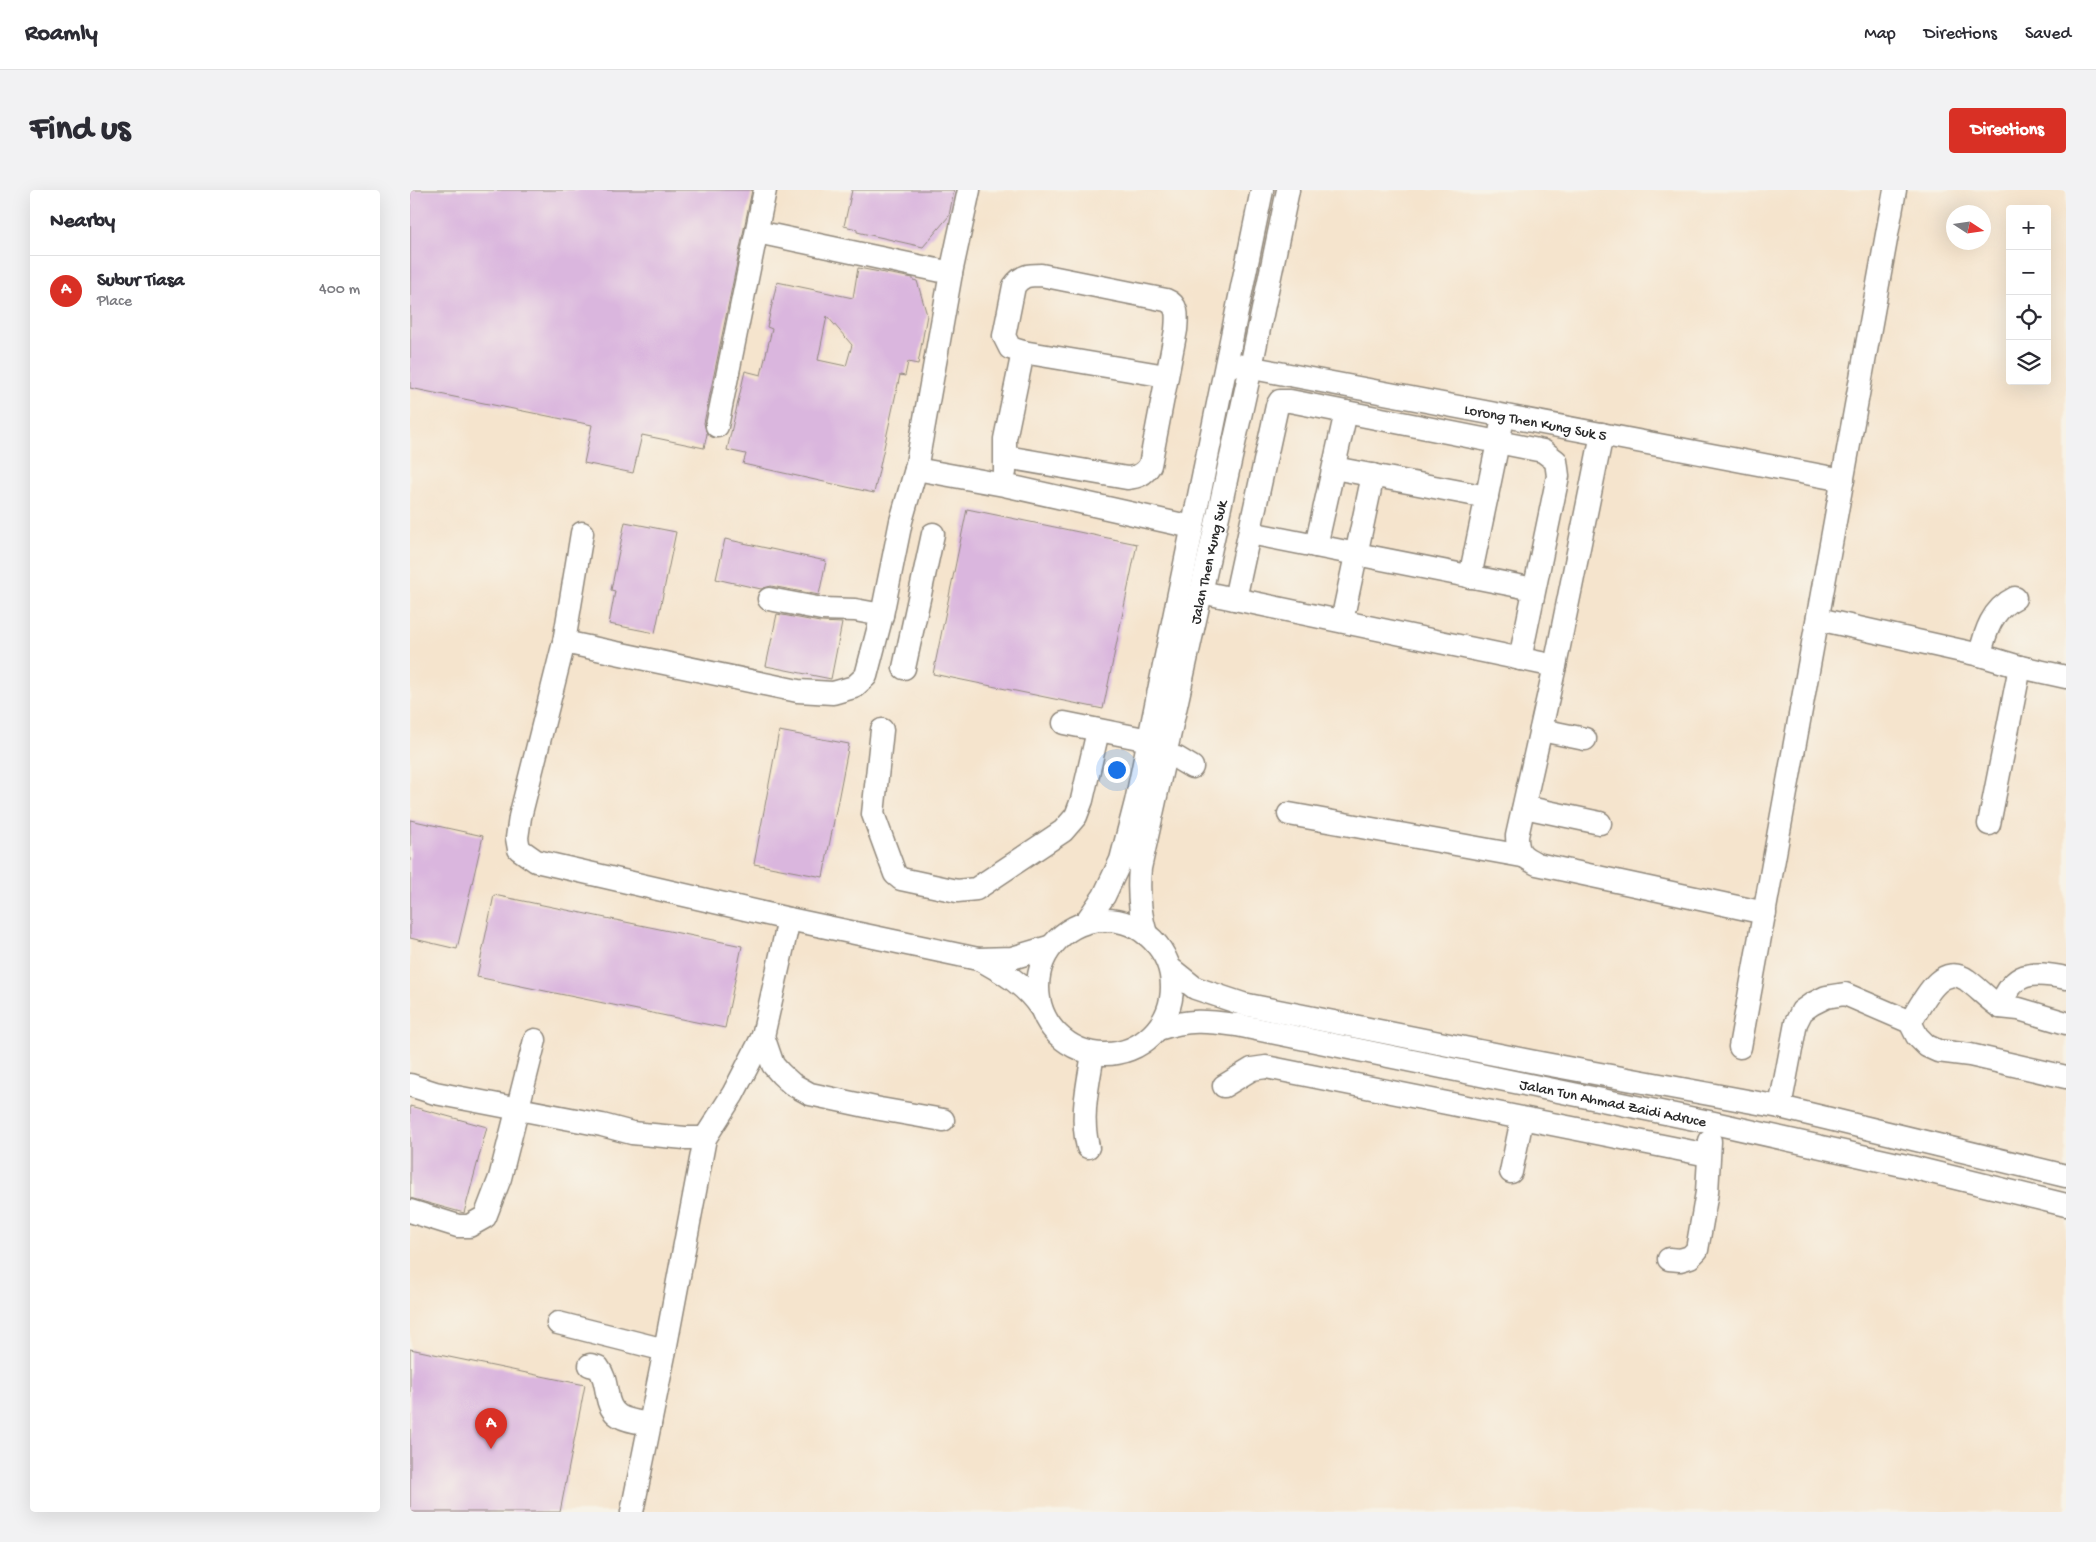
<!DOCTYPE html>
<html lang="en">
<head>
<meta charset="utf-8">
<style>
	body { margin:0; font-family:"Gochi Hand",sans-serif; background:#f2f2f3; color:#2b2b33 }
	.controls { position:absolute; right:15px; top:15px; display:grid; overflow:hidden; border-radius:5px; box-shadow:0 5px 20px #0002 }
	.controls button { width:45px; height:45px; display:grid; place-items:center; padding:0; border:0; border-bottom:1px solid #e1e1e2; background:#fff; color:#2b2b33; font:25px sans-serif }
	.compass { position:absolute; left:1536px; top:15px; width:45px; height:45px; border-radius:50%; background:#fff; box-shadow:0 5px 20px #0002; rotate:102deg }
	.you { position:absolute; left:706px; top:579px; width:18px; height:18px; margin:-12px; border:4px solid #fff; border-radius:50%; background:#1a73e8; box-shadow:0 0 0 8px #1a73e833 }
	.badge { display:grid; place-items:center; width:32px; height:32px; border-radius:50%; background:#d93025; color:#fff; font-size:16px; font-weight:700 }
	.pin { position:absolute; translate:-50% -41px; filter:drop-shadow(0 1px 2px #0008) }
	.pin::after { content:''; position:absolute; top:26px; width:18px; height:15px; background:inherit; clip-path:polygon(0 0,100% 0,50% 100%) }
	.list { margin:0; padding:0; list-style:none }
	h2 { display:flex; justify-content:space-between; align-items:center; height:65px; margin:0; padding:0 20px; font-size:21px }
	h2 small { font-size:16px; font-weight:400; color:#7c7c81 }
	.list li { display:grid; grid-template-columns:32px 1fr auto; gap:15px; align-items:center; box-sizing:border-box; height:70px; padding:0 20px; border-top:1px solid #e1e1e2 }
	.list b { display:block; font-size:19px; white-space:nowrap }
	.list p { margin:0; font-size:16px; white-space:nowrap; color:#7c7c81 }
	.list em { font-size:16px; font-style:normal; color:#7c7c81 }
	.icon { flex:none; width:28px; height:28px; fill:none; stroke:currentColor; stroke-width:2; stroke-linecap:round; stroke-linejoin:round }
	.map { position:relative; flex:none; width:1656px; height:1322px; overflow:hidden; border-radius:5px }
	header { display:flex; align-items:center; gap:30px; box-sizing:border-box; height:70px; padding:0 25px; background:#fff; border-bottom:1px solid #e1e1e2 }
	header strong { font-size:24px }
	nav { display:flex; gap:28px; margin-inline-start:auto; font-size:18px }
	.intro { display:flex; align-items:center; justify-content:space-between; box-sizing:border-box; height:120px; padding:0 30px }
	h1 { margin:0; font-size:35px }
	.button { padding:12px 22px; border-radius:5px; background:#d93025; color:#fff; font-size:18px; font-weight:700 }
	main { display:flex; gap:30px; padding:0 30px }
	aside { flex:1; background:#fff; border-radius:5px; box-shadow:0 5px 20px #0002 }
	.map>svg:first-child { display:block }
	.building { fill:#dab6de; fill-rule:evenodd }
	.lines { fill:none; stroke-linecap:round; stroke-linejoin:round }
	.minor-casing { stroke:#90887c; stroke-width:25 }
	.minor { stroke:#fff; stroke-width:22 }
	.labels { text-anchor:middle; stroke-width:4; stroke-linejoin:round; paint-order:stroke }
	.street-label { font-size:15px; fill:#2b2b2b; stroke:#f7f3e8 }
</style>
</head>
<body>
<header>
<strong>Roamly</strong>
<nav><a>Map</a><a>Directions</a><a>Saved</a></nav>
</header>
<div class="intro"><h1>Find us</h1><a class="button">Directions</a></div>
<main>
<aside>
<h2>Nearby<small></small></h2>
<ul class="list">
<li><span class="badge">A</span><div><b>Subur Tiasa</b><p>Place</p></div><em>400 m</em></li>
</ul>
</aside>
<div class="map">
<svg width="1656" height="1322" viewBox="0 0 1656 1322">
	<rect width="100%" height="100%" fill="#f7f3e8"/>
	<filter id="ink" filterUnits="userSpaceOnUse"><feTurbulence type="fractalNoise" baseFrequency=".02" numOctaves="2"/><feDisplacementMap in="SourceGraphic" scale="10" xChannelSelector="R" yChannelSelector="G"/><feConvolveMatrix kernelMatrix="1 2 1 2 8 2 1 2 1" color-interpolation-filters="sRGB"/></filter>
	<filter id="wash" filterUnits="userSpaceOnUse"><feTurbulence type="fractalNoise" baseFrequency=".0096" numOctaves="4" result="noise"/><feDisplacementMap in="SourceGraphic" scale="20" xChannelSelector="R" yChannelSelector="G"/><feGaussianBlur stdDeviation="1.12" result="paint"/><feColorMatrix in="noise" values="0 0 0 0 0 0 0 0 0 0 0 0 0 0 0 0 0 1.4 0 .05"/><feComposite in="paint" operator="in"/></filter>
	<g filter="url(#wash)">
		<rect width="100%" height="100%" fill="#f5e4cd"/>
		<g id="blocks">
			<g class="building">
				<polygon points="0,0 342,0 294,233 297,244 294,258 232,245 223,283 174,273 182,235 0,198"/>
				<polygon points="442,0 544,0 539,26 513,57 447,42 447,39 434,36"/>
				<path d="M448 78 503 88V90L507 91 517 125 508 174 498 172 495 186 490 185 464 303 333 274 336 264 317 260 335 181 351 185 362 139 357 137 367 92 443 108ZM417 126 442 155 436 176 408 170Z"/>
				<polygon points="557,319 727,354 693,519 523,484"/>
				<polygon points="215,332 266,342 245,443 199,434 205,401 201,400"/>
				<polygon points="315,349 416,371 409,405 361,396 351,399 306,389"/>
				<polygon points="367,424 410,432 432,433 421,489 356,476"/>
				<polygon points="369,541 439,554 413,687 344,674"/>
				<polygon points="0,630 73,646 47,759 0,748"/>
				<polygon points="84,705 332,756 315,838 67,787"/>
				<polygon points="0,916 77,937 54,1023 0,1008"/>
				<polygon points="0,1159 175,1195 150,1322 0,1322"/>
			</g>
		</g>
	</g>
	<g filter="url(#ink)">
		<use href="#blocks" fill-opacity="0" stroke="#90887c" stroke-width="1"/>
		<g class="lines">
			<g class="minor-casing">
				<g id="minor">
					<polyline points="347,42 541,83"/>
					<path id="s1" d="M827 175 1433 290"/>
					<polyline points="307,236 355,0"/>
					<path d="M1192 244 1145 476 1107 646C1107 664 1112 666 1127 674L1355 723"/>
					<path d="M596 267 717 288C727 287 734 285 740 275L766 140C767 127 769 115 756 110L631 85C619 85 612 85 604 96L594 146 600 158 613 162"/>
					<polyline points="924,278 1077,307"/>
					<polyline points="506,279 594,295 782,337"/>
					<polyline points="595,282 595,249 613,162 756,186"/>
					<polyline points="172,343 154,452 110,627 107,648 109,659 126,671 379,729 568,769 602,768 642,756"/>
					<polyline points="840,343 1124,399"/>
					<polyline points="906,356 936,222"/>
					<polyline points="1060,387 1091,238"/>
					<polyline points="791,402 1145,476"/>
					<polyline points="359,409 412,419 445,420 472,425"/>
					<polyline points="825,409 867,216 870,211 880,211 1133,261 1146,271 1148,286 1110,469"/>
					<polyline points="1408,429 1570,465 1610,477 1656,487"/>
					<polyline points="932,431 963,285"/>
					<polyline points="154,452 388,501 423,503 444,497 456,486 472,425 491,331 506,279 541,83 559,0"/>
					<path d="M1570 465C1575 442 1582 419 1605 408"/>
					<polyline points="494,478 523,344"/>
					<polyline points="654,533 739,550"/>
					<polyline points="472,540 463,624 485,684 491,689 547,701 566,699 653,641 666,626 672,610 688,541"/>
					<polyline points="1131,540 1175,549"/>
					<polyline points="755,567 767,568 782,577"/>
					<polyline points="1114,617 1190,633"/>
					<polyline points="879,624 1112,666"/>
					<polyline points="1579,634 1610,477"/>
					<circle cx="695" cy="797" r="67"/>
					<polyline points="676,732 694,706 711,670 726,612 852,0"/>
					<path id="s2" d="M736 744C729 721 728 701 730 678L841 177 878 0"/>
					<path d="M569 769C593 782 614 794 630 817"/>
					<polyline points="760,778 785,798 833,814 1130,873 1370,917 1656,986"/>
					<path d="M1656 788C1621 781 1603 781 1590 817L1609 819 1656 833"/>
					<path d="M1500 832C1512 815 1529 771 1557 790 1568 798 1578 809 1590 817"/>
					<path id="s3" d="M748 839C779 829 796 831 827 835L1304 933 1501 977 1656 1015"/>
					<polyline points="353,846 363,875 371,884 382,894 400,904 470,919 533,930"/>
					<polyline points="1330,857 1485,0"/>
					<polyline points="0,895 25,903 192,935 222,943 275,948 295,948"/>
					<polyline points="814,896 842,879 856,877 1298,965"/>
					<polyline points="1370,917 1386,833 1392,821 1402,814 1416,807 1435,804 1500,832 1507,846 1517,856 1528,861 1560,865 1656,887"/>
					<path d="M678 957C670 927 678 895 683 864"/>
					<polyline points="1101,982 1112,929"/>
					<polyline points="0,1021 48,1036 59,1036 75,1027 90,988 125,850"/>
					<polyline points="1259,1069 1270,1070 1280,1067 1287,1060 1297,1002 1300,951"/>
					<polyline points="148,1133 255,1160"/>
					<path d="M180 1175 188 1177C194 1185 195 1192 197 1203 200 1230 218 1230 240 1234"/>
					<polyline points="222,1322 255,1160 295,948 323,904 353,846 379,729"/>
				</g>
			</g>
			<use href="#minor" class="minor"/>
		</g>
	</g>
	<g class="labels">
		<g class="street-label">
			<text dy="5" stroke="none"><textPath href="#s1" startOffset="304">Lorong Then Kung Suk 5</textPath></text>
			<text dy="5" stroke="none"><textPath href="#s2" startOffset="380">Jalan Then Kung Suk</textPath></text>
			<text dy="5" stroke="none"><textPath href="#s3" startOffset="464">Jalan Tun Ahmad Zaidi Adruce</textPath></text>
		</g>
	</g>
</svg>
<div class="controls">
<button>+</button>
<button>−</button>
<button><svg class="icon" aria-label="locate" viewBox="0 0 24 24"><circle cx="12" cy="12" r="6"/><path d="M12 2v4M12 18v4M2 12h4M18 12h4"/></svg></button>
<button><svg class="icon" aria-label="layers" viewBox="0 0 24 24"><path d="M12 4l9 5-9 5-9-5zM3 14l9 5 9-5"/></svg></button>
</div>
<svg class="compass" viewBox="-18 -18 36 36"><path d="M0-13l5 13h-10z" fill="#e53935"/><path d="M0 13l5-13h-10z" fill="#7c7c81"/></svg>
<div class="you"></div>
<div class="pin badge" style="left:81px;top:1259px">A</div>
</div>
</main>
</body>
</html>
